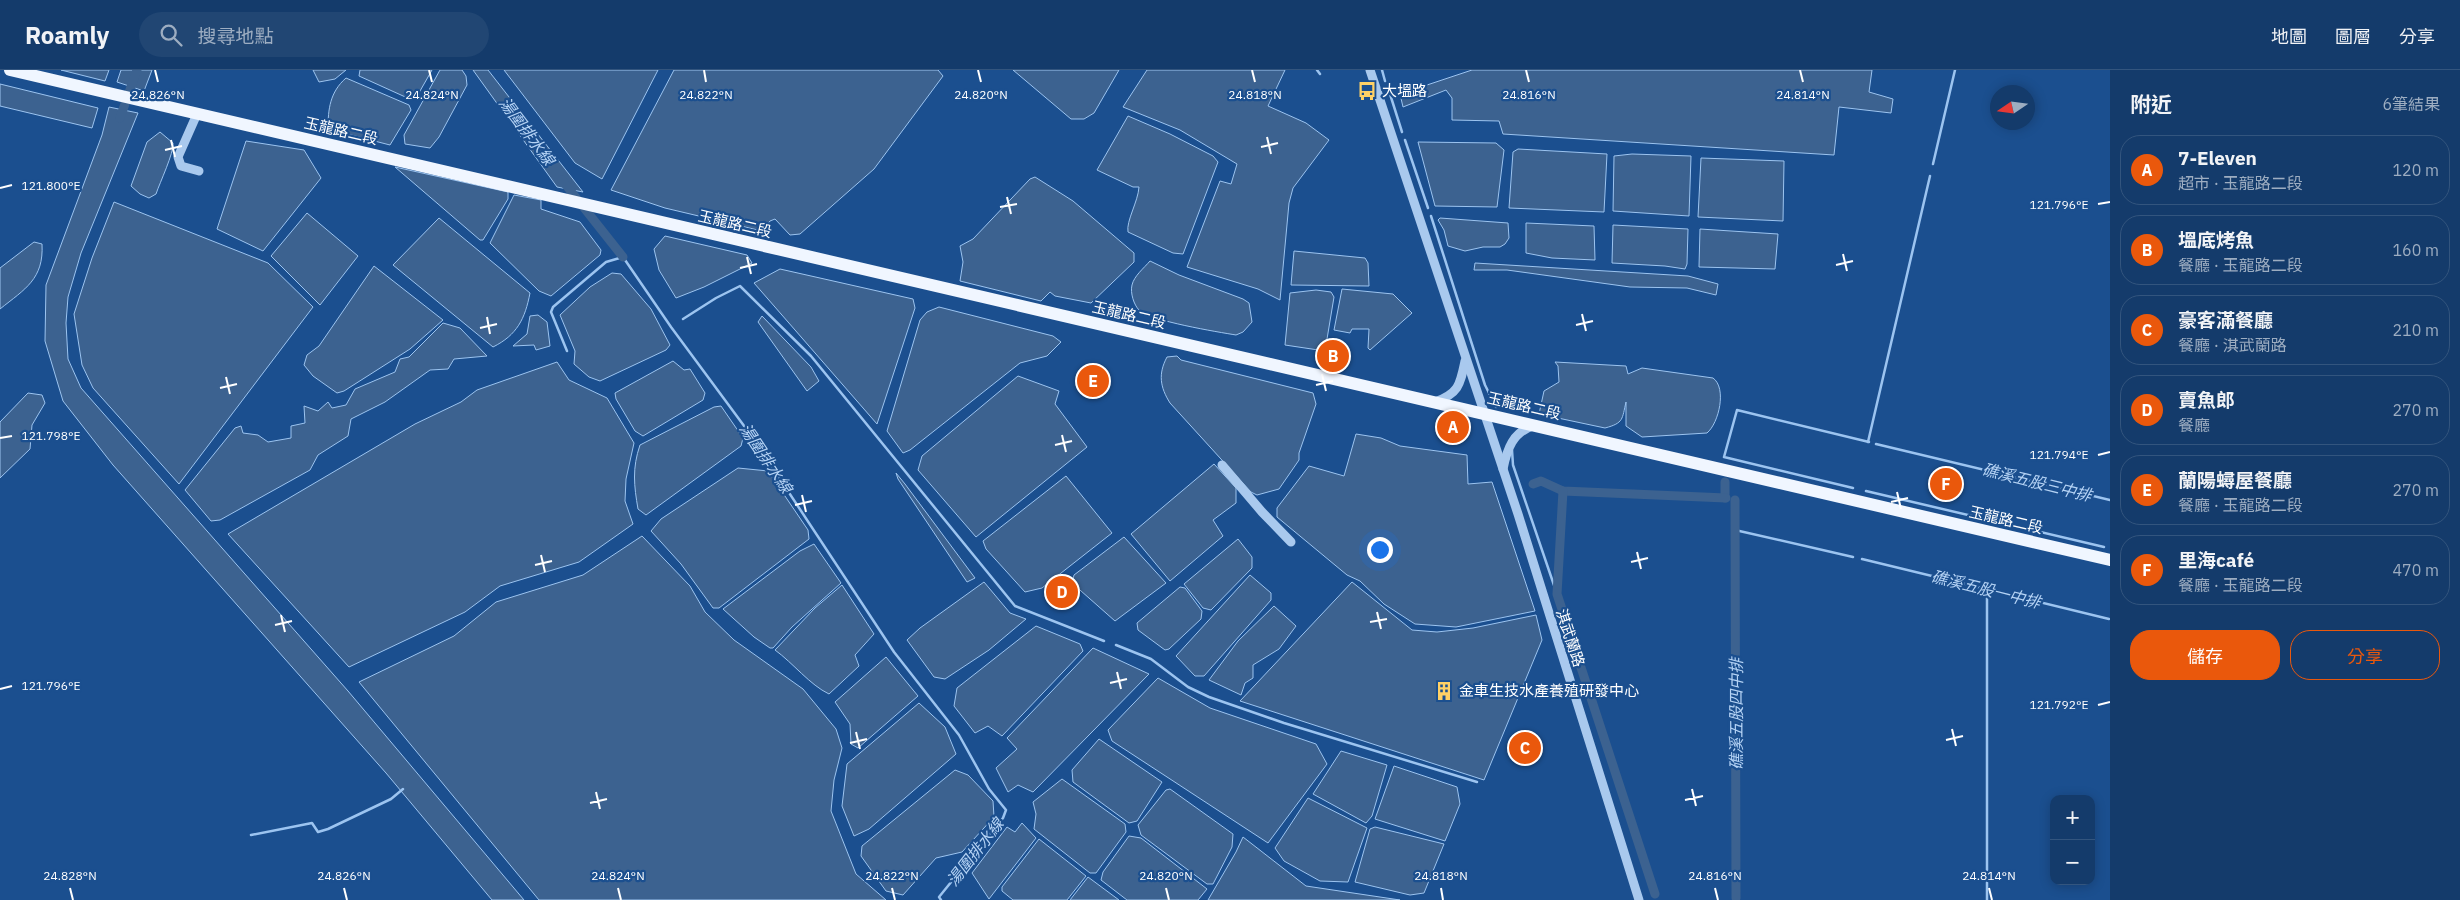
<!DOCTYPE html>
<html lang="zh-TW">
<head>
<meta charset="utf-8">
<style>
	body { margin:0; font-family:"IBM Plex Sans","Noto Sans TC",sans-serif; background:#214673; color:#f1f3f6 }
	.controls { position:absolute; right:15px; bottom:15px; display:grid; overflow:hidden; border-radius:10px; box-shadow:0 2px 12px #0003 }
	.controls button { width:45px; height:45px; display:grid; place-items:center; padding:0; border:0; border-bottom:1px solid #33557e; background:#143b6b; color:#f1f3f6; font:25px sans-serif }
	.compass { position:absolute; left:1990px; top:15px; width:45px; height:45px; border-radius:50%; background:#143b6b; box-shadow:0 2px 12px #0003; rotate:257deg }
	.you { position:absolute; left:1379px; top:479px; width:18px; height:18px; margin:-12px; border:4px solid #fff; border-radius:50%; background:#1a73e8; box-shadow:0 0 0 8px #1a73e833 }
	.badge { display:grid; place-items:center; width:32px; height:32px; border-radius:50%; background:#ea580c; color:#fff; font-size:16px; font-weight:700 }
	.pin { position:absolute; translate:-50% -50%; border:2px solid #fff; box-shadow:0 1px 5px #0006 }
	.list { margin:0; padding:0; list-style:none }
	h2 { display:flex; justify-content:space-between; align-items:center; height:65px; margin:0; padding:0 20px; font-size:21px }
	h2 small { font-size:16px; font-weight:400; color:#9dadc1 }
	.list li { display:grid; grid-template-columns:32px 1fr auto; gap:15px; align-items:center; box-sizing:border-box; height:70px; margin:0 10px 10px; padding:0 10px; border:1px solid #33557e; border-radius:20px }
	.list b { display:block; font-size:19px; white-space:nowrap }
	.list p { margin:0; font-size:16px; white-space:nowrap; color:#9dadc1 }
	.list em { font-size:16px; font-style:normal; color:#9dadc1 }
	.actions { display:flex; gap:10px; padding:15px 20px }
	.actions a { flex:1; padding:11px 0; border:1px solid #ea580c; border-radius:20px; text-align:center; font-size:18px; color:#ea580c }
	.actions .main { background:#ea580c; color:#fff }
	.icon { flex:none; width:28px; height:28px; fill:none; stroke:currentColor; stroke-width:2; stroke-linecap:round; stroke-linejoin:round }
	.map { position:relative; flex:none; width:2110px; height:830px; overflow:hidden }
	header { display:flex; align-items:center; gap:30px; box-sizing:border-box; height:70px; padding:0 25px; background:#143b6b; border-bottom:1px solid #33557e }
	header strong { font-size:24px }
	nav { display:flex; gap:28px; margin-inline-start:auto; font-size:18px }
	.search { width:350px; height:45px; background:#214673; display:flex; align-items:center; gap:12px; box-sizing:border-box; padding:0 18px; border-radius:28px; color:#9dadc1; font-size:19px }
	main { display:flex }
	aside { flex:1; background:#143b6b }
	.map>svg:first-child { display:block }
	.water { fill:#3c6290; stroke:#9cc4f0 }
	.lines { fill:none; stroke-linecap:round; stroke-linejoin:round }
	.stream { stroke:#9cc4f0; stroke-width:2.5 }
	.canal { stroke:#3c6290; stroke-width:9 }
	.minor { stroke:#a9c9ee; stroke-width:9 }
	.major { stroke:#f0f6ff; stroke-width:12 }
	.ticks { fill:none; stroke:#fff; stroke-width:2 }
	.labels { text-anchor:middle; stroke-width:4.5; stroke-linejoin:round; paint-order:stroke }
	.poi-label { font-size:15px; fill:#fff; stroke:#1b4f8f; text-anchor:start }
	.street-label { font-size:15px; fill:#fff; stroke:#1b4f8f }
	.water-label { font-size:16px; font-style:italic; fill:#b5d3f5; stroke:#1b4f8f }
	.ticks-label { font-size:12px; text-anchor:middle; fill:#fff; stroke:#1b4f8f; stroke-width:4.5; stroke-linejoin:round; paint-order:stroke }
</style>
</head>
<body>
<header>
<strong>Roamly</strong>
<div class="search"><svg class="icon" aria-label="search" viewBox="0 0 24 24"><circle cx="10" cy="10" r="6"/><path d="M15 15l6 6"/></svg>搜尋地點</div>
<nav><a>地圖</a><a>圖層</a><a>分享</a></nav>
</header>
<main>
<div class="map">
<svg width="2110" height="830" viewBox="0 0 2110 830">
	<rect width="100%" height="100%" fill="#1b4f8f"/>
	<g class="water">
		<polygon points="61,0 109,0 105,11"/>
		<polygon points="121,0 152,0 144,21 117,12"/>
		<polygon points="313,0 346,0 335,9 319,12"/>
		<polygon points="360,0 432,0 416,28 412,30 359,6"/>
		<polygon points="440,0 462,0 466,6 467,15 439,67 430,78 405,74 404,65"/>
		<polygon points="473,0 488,0 583,122 557,117"/>
		<polygon points="504,0 658,0 602,109 575,93"/>
		<polygon points="674,0 938,0 943,6 874,99 800,164 790,165 775,149 770,151 762,161 665,138 611,120"/>
		<polygon points="1013,0 1119,0 1094,43 1084,49 1071,49"/>
		<polygon points="1147,0 1285,0 1268,36 1306,53 1329,70 1293,118 1289,133 1280,230 1258,219 1187,197 1220,111 1231,114 1237,94 1180,60 1123,37"/>
		<polygon points="1472,0 1872,0 1869,22 1893,29 1891,43 1839,37 1834,85 1503,64 1499,51 1452,50 1452,28 1446,20 1403,37 1400,24"/>
		<path d="M346 8 409 35 411 40 390 75 328 59C328 39 330 22 346 8Z"/>
		<polygon points="0,14 98,38 92,58 0,36"/>
		<polygon points="109,37 138,43 81,183 68,227 66,253 68,289 81,318 348,621 524,830 492,830 386,703 113,395 63,331 45,271 46,215 102,65"/>
		<path d="M1128 46 1170 64 1213 86 1218 92 1183 184 1173 183 1128 162C1126 151 1138 132 1139 117H1133L1097 100Z"/>
		<path d="M160 62 173 73C174 83 160 112 156 124L149 128 140 124 131 116 147 72Z"/>
		<polygon points="246,71 304,80 321,108 263,181 217,159"/>
		<polygon points="1418,72 1496,73 1504,80 1497,137 1435,136"/>
		<polygon points="1518,79 1607,84 1604,142 1509,138 1513,82"/>
		<polygon points="1632,84 1691,86 1689,146 1613,141 1614,86"/>
		<polygon points="1701,88 1784,91 1783,151 1698,147"/>
		<polygon points="395,97 508,122 508,129 483,170 480,170"/>
		<polygon points="1035,107 1073,131 1134,183 1134,192 1091,233 1055,226 1050,222 1041,231 960,211 963,192 960,176 973,169 1030,109"/>
		<polygon points="514,125 541,130 541,139 580,152 601,180 600,185 551,226 539,221 490,173"/>
		<polygon points="114,132 268,193 313,237 179,414 93,318 82,295 74,244 92,188"/>
		<polygon points="307,143 358,186 320,235 271,186"/>
		<path d="M439 148 530 223C525 249 517 265 493 277L393 195Z"/>
		<polygon points="1440,148 1508,153 1509,168 1505,174 1500,177 1483,177 1465,181 1448,176 1444,160 1438,150"/>
		<polygon points="1526,153 1594,156 1595,190 1552,188 1526,183"/>
		<polygon points="1613,155 1688,159 1687,194 1685,199 1665,196 1612,193"/>
		<polygon points="1700,159 1778,164 1775,199 1699,197"/>
		<polygon points="665,166 747,185 752,193 704,217 676,228 659,200 654,179"/>
		<path d="M34 172 42 174C44 209 25 219 0 239V198Z"/>
		<polygon points="1294,181 1365,188 1368,193 1369,216 1291,215"/>
		<path d="M1150 191 1179 205 1243 229 1249 233 1252 252 1243 262 1236 265C1218 262 1150 251 1139 240 1134 235 1130 223 1132 215 1134 206 1144 198 1150 191Z"/>
		<polygon points="1475,193 1688,206 1718,214 1716,225 1687,218 1630,217 1507,200 1474,200"/>
		<polygon points="374,196 443,250 410,279 344,321 337,323 313,306 304,295 307,285 319,276"/>
		<polygon points="780,199 913,229 915,238 877,354 754,213"/>
		<polygon points="612,203 621,204 651,239 670,275 666,280 600,311 589,307 574,294 575,281 560,245 590,217"/>
		<polygon points="1342,219 1393,224 1412,243 1370,280 1368,278 1369,259 1352,259 1350,263 1334,260"/>
		<polygon points="1316,220 1331,222 1334,227 1325,281 1285,275 1290,223"/>
		<polygon points="939,237 1053,266 1061,272 1047,286 1020,293 910,380 903,383 887,361 920,250 927,242"/>
		<polygon points="538,245 547,252 550,276 536,280 534,275 513,276 527,264 530,246"/>
		<polygon points="762,246 811,297 819,311 807,321 758,252"/>
		<polygon points="443,253 460,258 487,286 454,289 448,299 430,300 385,332 351,349 348,366 318,385 310,400 220,450 211,451 185,420 235,358 241,356 243,363 258,365 268,372 291,368 291,356 305,353 304,336 318,341 328,332 332,338 346,335 355,319 395,302 400,289 409,287"/>
		<path d="M1177 286 1181 290 1313 323 1316 334 1299 383V390L1279 419 1257 425 1251 422 1170 333C1160 317 1158 304 1167 287Z"/>
		<polygon points="673,291 684,300 690,299 705,323 703,330 643,366 635,361 616,329 615,323"/>
		<polygon points="557,292 569,310 607,328 634,373 626,409 625,431 633,454 579,492 500,516 465,542 349,597 228,464 415,354 461,332 477,320"/>
		<path d="M1555 292 1626 296 1628 304 1642 298 1713 308C1727 318 1719 353 1707 363L1642 367 1626 356V332C1622 349 1624 353 1605 358L1539 344 1544 321 1559 312 1558 296Z"/>
		<polygon points="1018,306 1059,321 1055,334 1087,377 976,467 918,400 922,386"/>
		<polygon points="28,323 42,325 45,333 32,355 30,379 0,408 0,352"/>
		<path d="M721 336 743 368 741 376 646 445 638 439C634 416 632 398 640 375L714 337Z"/>
		<polygon points="1356,364 1381,368 1400,376 1467,385 1468,414 1492,412 1535,541 1456,557 1415,554 1384,534 1360,511 1347,505 1277,447 1277,438 1309,396 1344,406"/>
		<polygon points="1214,394 1236,418 1236,433 1213,450 1223,466 1170,511 1131,464"/>
		<polygon points="738,398 768,401 808,460 809,469 719,538 713,538 681,494 651,461 661,449"/>
		<polygon points="896,403 905,414 975,508 967,512 898,409"/>
		<polygon points="1066,406 1112,463 1042,518 1025,522 986,479 983,471"/>
		<polygon points="642,466 690,516 705,542 734,570 803,619 836,659 842,678 834,710 831,741 856,804 886,830 539,830 359,612 454,566 496,532 583,505"/>
		<polygon points="1124,467 1166,513 1115,551 1072,513 1074,505"/>
		<polygon points="1238,469 1252,487 1252,498 1211,540 1203,538 1184,514"/>
		<polygon points="814,474 841,513 792,557 773,578 770,578 754,567 723,539 800,481"/>
		<polygon points="1250,505 1271,523 1271,530 1204,606 1195,606 1176,586"/>
		<polygon points="984,512 1010,543 1026,549 989,580 945,609 934,607 907,570 920,558"/>
		<polygon points="1352,512 1412,560 1437,562 1473,558 1536,545 1542,570 1484,710 1240,631"/>
		<path d="M842 515 874 564 855 585 859 596 829 624C810 615 793 593 775 580L815 538Z"/>
		<polygon points="1180,517 1185,518 1202,541 1201,549 1169,579 1165,580 1138,560 1137,553"/>
		<polygon points="1274,536 1296,556 1279,579 1253,595 1253,608 1245,613 1241,625 1209,610 1238,571"/>
		<polygon points="1036,556 1080,574 1083,581 1002,666 988,656 975,663 954,636 957,618"/>
		<polygon points="1093,578 1149,604 1033,722 1018,715 1008,722 996,698 1017,679 1007,668"/>
		<polygon points="886,587 918,626 858,678 851,674 850,654 835,632"/>
		<polygon points="1158,608 1210,638 1316,674 1327,694 1268,773 1112,671 1108,660"/>
		<polygon points="919,633 945,657 956,684 869,759 854,766 842,736 847,694"/>
		<polygon points="1099,669 1162,712 1137,751 1129,753 1073,712 1072,700"/>
		<polygon points="1341,681 1387,695 1372,746 1366,753 1313,724"/>
		<polygon points="1394,696 1457,717 1460,734 1445,771 1375,749"/>
		<polygon points="955,700 968,705 993,731 994,747 962,782 936,788 903,825 886,821 861,786 862,776"/>
		<polygon points="1062,709 1125,754 1126,762 1096,803 1090,803 1034,759 1036,744 1033,732"/>
		<polygon points="1170,719 1233,764 1232,777 1213,814 1207,814 1141,765 1138,755 1166,720"/>
		<polygon points="1308,728 1367,758 1348,812 1320,811 1284,791 1275,778"/>
		<polygon points="1022,753 1036,768 989,829 972,803 1007,757 1015,762"/>
		<polygon points="1375,757 1444,774 1424,823 1410,825 1355,812 1370,759"/>
		<polygon points="1129,766 1141,768 1207,819 1198,830 1127,830 1101,810 1103,802"/>
		<polygon points="1243,767 1306,816 1400,830 1208,830 1236,782"/>
		<polygon points="1039,769 1086,806 1067,830 1013,830 1002,821 1002,817"/>
		<polygon points="1088,807 1119,830 1070,830"/>
	</g>
	<g class="lines">
		<g class="stream">
			<polyline points="1317,0 1320,4"/>
			<polyline points="1382,0 1385,11"/>
			<polyline points="1390,24 1402,62"/>
			<polyline points="1405,70 1428,138"/>
			<polyline points="1933,94 1955,0"/>
			<polyline points="1431,146 1485,315 1496,337"/>
			<polyline points="683,249 716,228 740,216 811,286 1015,536 1104,571"/>
			<polyline points="567,281 551,242 553,237 606,192 623,187 671,257 753,368 894,582 959,665 989,719 1006,740 1003,748 939,827 941,830"/>
			<polyline points="1868,372 1930,106"/>
			<polyline points="1876,374 2110,430"/>
			<polyline points="1512,380 1513,395 1557,524"/>
			<polyline points="1853,418 1724,387 1737,340 1869,372"/>
			<polyline points="1866,421 2104,477"/>
			<polyline points="1735,460 1853,487"/>
			<polyline points="1862,489 2109,549"/>
			<polyline points="1116,575 1151,589 1188,617 1209,627 1284,653 1477,712"/>
			<polyline points="251,765 312,753 318,762 328,759 391,729 403,719"/>
			<polyline points="1987,830 1987,519"/>
		</g>
		<g class="canal">
			<polyline points="120,48 137,0"/>
			<polyline points="562,110 623,187"/>
			<polyline points="1725,412 1725,428"/>
			<polyline points="1533,414 1541,411 1563,421 1726,428"/>
			<polyline points="1563,421 1557,524 1655,824"/>
			<polyline points="1735,430 1736,828"/>
		</g>
		<g class="minor">
			<polyline points="1370,0 1518,444 1639,830"/>
			<polyline points="197,44 178,87 181,96 199,101"/>
			<path d="M1435 332C1459 323 1460 315 1465 291"/>
			<polyline points="1222,395 1262,442 1291,472"/>
			<path d="M1503 399C1507 379 1513 362 1533 356"/>
		</g>
		<polyline class="major" points="10,0 2110,490"/>
	</g>
	<path class="ticks" d="M155 0 158 12M429 0 432 12M704 0 706 12M978 0 981 12M1252 0 1255 12M1526 0 1529 12M1800 0 1803 12M1267 67 1271 84M171 70 175 87M1261 77 1278 73M165 80 182 76M0 118 12 115M1007 127 1011 144M2098 134 2110 132M1000 137 1017 134M1843 184 1847 201M747 187 751 204M1836 195 1853 191M740 198 757 194M1582 244 1586 261M487 247 490 264M1576 255 1593 251M480 258 497 254M1322 304 1326 321M226 307 230 324M1316 315 1333 311M220 318 237 314M1062 365 1066 382M0 368 12 366M1055 375 1072 371M2098 385 2110 382M1897 422 1901 439M802 425 806 442M1891 432 1908 428M795 435 812 431M1637 482 1641 499M541 485 545 502M1631 492 1648 488M535 495 552 491M1377 542 1381 559M281 545 285 562M1370 552 1387 549M275 555 292 551M1117 602 1121 619M1110 613 1127 609M0 619 12 616M2098 635 2110 632M1952 659 1956 676M856 662 860 679M1946 670 1963 666M850 673 867 669M1692 719 1696 736M596 722 600 739M1685 730 1703 726M590 733 607 729M70 818 73 830M344 818 347 830M618 818 621 830M892 818 895 830M1166 818 1169 830M1441 818 1443 830M1715 818 1718 830M1989 818 1992 830"/>
	<defs>
		<g id="bus-bare" transform="scale(1.5)"><path d="M-5-6H5V4H4V6H2V4H-2V6H-4V4H-5ZM-3.5-4V0h7V-4ZM-3.5 1.2v1.5H-2V1.2ZM2 1.2v1.5H3.5V1.2Z" fill="#ffd166" stroke="#1b4f8f" stroke-width="2.5" paint-order="stroke"/></g>
		<g id="building-bare" transform="scale(1.5)"><path d="M-4-6H4V6H1V3H-1V6H-4ZM-2.5-4.3h1.7v1.8h-1.7ZM.8-4.3h1.7v1.8H.8ZM-2.5-1h1.7V.8h-1.7ZM.8-1h1.7V.8H.8Z" fill="#ffd166" stroke="#1b4f8f" stroke-width="2.5" paint-order="stroke"/></g>
	</defs>
	<g fill-rule="evenodd">
		<use href="#bus-bare" x="1367" y="21"/>
		<use href="#building-bare" x="1444" y="621"/>
	</g>
	<g class="labels">
		<g class="poi-label">
			<text x="1382" y="26">大塭路</text>
			<text x="1459" y="626">金車生技水產養殖研發中心</text>
		</g>
		<g class="street-label">
			<text transform="translate(341 61) rotate(13)" y="5">玉龍路二段</text>
			<text transform="translate(735 154) rotate(13)" y="5">玉龍路二段</text>
			<text transform="translate(1129 245) rotate(13)" y="5">玉龍路二段</text>
			<text transform="translate(1524 336) rotate(13)" y="5">玉龍路二段</text>
			<text transform="translate(2006 450) rotate(13)" y="5">玉龍路二段</text>
			<text transform="translate(1570 568) rotate(72)" y="5">淇武蘭路</text>
		</g>
		<g class="water-label">
			<text transform="translate(527 61) rotate(53)" y="6">湯圍排水線</text>
			<text transform="translate(766 388) rotate(56)" y="6">湯圍排水線</text>
			<text transform="translate(2037 412) rotate(14)" y="6">礁溪五股三中排</text>
			<text transform="translate(1986 519) rotate(14)" y="6">礁溪五股一中排</text>
			<text transform="translate(1736 644) rotate(-90)" y="6">礁溪五股四中排</text>
			<text transform="translate(975 782) rotate(-52)" y="6">湯圍排水線</text>
		</g>
	</g>
	<g class="ticks-label">
		<text x="158" y="29">24.826°N</text>
		<text x="432" y="29">24.824°N</text>
		<text x="706" y="29">24.822°N</text>
		<text x="981" y="29">24.820°N</text>
		<text x="1255" y="29">24.818°N</text>
		<text x="1529" y="29">24.816°N</text>
		<text x="1803" y="29">24.814°N</text>
		<text x="51" y="120">121.800°E</text>
		<text x="2059" y="139">121.796°E</text>
		<text x="51" y="370">121.798°E</text>
		<text x="2059" y="389">121.794°E</text>
		<text x="51" y="620">121.796°E</text>
		<text x="2059" y="639">121.792°E</text>
		<text x="70" y="810">24.828°N</text>
		<text x="344" y="810">24.826°N</text>
		<text x="618" y="810">24.824°N</text>
		<text x="892" y="810">24.822°N</text>
		<text x="1166" y="810">24.820°N</text>
		<text x="1441" y="810">24.818°N</text>
		<text x="1715" y="810">24.816°N</text>
		<text x="1989" y="810">24.814°N</text>
	</g>
</svg>
<div class="controls">
<button>+</button>
<button>−</button>
</div>
<svg class="compass" viewBox="-18 -18 36 36"><path d="M0-13l5 13h-10z" fill="#e53935"/><path d="M0 13l5-13h-10z" fill="#9dadc1"/></svg>
<div class="you"></div>
<div class="pin badge" style="left:1453px;top:357px">A</div>
<div class="pin badge" style="left:1333px;top:286px">B</div>
<div class="pin badge" style="left:1525px;top:678px">C</div>
<div class="pin badge" style="left:1062px;top:522px">D</div>
<div class="pin badge" style="left:1093px;top:311px">E</div>
<div class="pin badge" style="left:1946px;top:414px">F</div>
</div>
<aside>
<h2>附近<small>6筆結果</small></h2>
<ul class="list">
<li><span class="badge">A</span><div><b>7-Eleven</b><p>超市 · 玉龍路二段</p></div><em>120 m</em></li>
<li><span class="badge">B</span><div><b>塭底烤魚</b><p>餐廳 · 玉龍路二段</p></div><em>160 m</em></li>
<li><span class="badge">C</span><div><b>豪客滿餐廳</b><p>餐廳 · 淇武蘭路</p></div><em>210 m</em></li>
<li><span class="badge">D</span><div><b>賣魚郎</b><p>餐廳</p></div><em>270 m</em></li>
<li><span class="badge">E</span><div><b>蘭陽蟳屋餐廳</b><p>餐廳 · 玉龍路二段</p></div><em>270 m</em></li>
<li><span class="badge">F</span><div><b>里海café</b><p>餐廳 · 玉龍路二段</p></div><em>470 m</em></li>
</ul>
<div class="actions"><a class="main">儲存</a><a>分享</a></div>
</aside>
</main>
</body>
</html>
